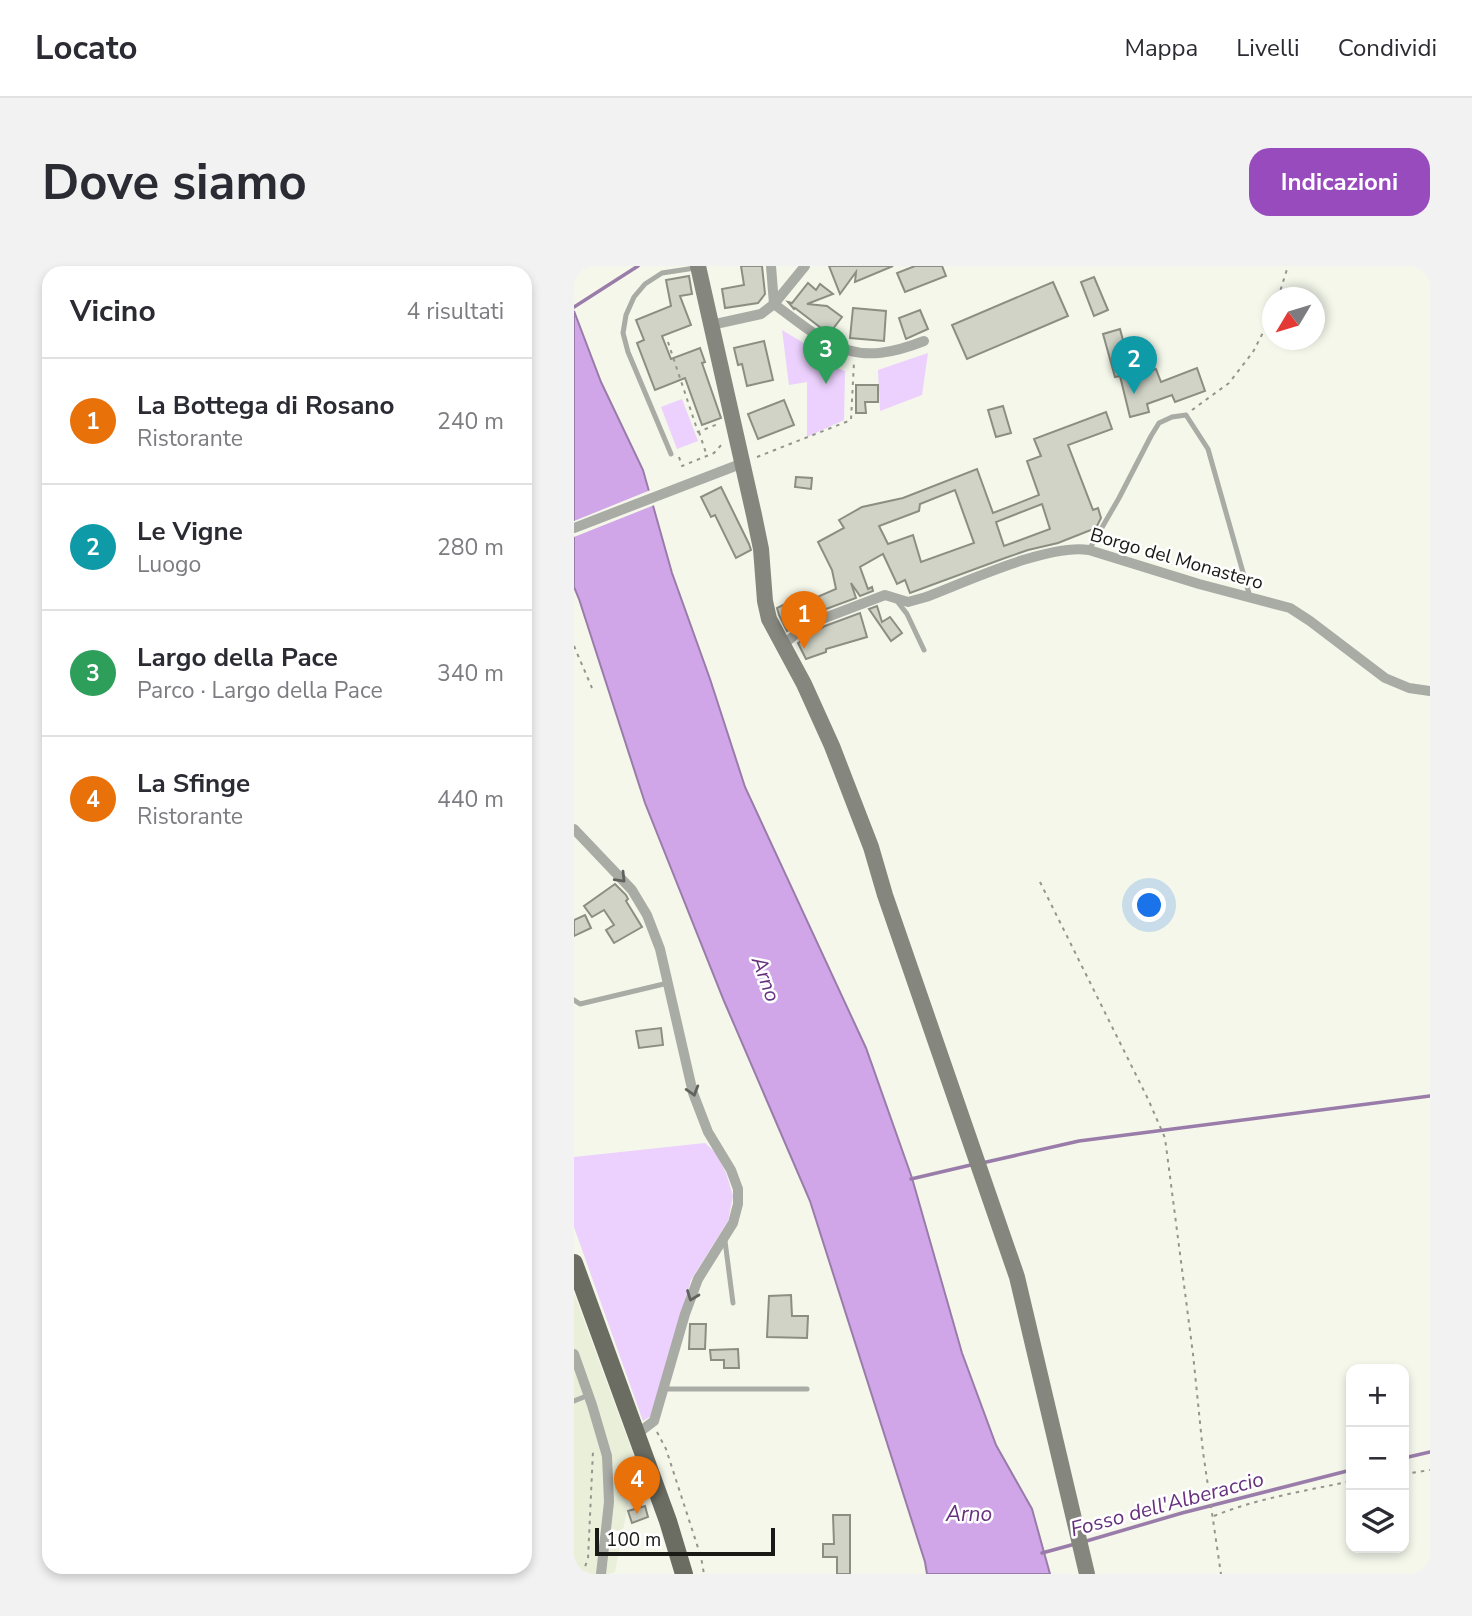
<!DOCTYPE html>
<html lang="it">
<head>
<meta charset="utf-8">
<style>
	body { margin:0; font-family:"Nunito Sans",sans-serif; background:#f2f2f3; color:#2b2b33 }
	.controls { position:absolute; right:21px; bottom:21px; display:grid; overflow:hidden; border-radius:14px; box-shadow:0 4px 10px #0003 }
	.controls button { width:63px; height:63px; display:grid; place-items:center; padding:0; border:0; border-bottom:2px solid #e1e1e2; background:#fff; color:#2b2b33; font:35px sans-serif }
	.compass { position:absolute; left:688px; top:21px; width:63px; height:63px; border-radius:50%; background:#fff; box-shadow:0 4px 10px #0003; rotate:232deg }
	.scale { position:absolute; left:21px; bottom:18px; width:180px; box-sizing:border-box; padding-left:7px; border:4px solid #191a16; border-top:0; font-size:19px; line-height:24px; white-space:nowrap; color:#191a16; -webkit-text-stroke:5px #fff; paint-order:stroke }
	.you { position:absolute; left:576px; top:640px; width:24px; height:24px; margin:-18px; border:5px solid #fff; border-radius:50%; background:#1a73e8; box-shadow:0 0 0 10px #1a73e833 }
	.badge { display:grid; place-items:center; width:46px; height:46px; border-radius:50%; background:#974bbc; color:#fff; font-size:23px; font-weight:700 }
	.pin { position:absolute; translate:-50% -58px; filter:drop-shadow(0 2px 4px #0008) }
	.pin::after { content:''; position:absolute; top:37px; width:24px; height:21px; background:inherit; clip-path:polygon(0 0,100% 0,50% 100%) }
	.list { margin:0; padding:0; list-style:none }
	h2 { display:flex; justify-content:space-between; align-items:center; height:91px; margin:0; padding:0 28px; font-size:30px }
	h2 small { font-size:23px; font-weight:400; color:#7c7c81 }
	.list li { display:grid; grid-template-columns:46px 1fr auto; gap:21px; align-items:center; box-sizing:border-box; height:126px; padding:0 28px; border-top:2px solid #e1e1e2 }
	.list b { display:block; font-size:26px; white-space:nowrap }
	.list p { margin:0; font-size:23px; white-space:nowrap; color:#7c7c81 }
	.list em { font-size:23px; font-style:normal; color:#7c7c81 }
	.icon { flex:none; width:38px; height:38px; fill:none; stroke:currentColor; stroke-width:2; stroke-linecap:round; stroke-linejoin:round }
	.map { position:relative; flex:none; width:856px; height:1308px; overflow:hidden; border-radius:21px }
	header { display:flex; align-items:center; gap:42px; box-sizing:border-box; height:98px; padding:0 35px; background:#fff; border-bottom:2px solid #e1e1e2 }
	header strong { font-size:33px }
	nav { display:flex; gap:38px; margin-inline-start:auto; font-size:24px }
	.intro { display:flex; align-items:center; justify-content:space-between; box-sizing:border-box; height:168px; padding:0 42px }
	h1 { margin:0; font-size:49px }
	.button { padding:18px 32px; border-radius:21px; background:#974bbc; color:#fff; font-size:24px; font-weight:700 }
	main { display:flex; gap:42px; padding:0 42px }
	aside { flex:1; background:#fff; border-radius:21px; box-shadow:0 4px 10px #0003 }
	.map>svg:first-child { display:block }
	.built { fill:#eaefda }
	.green { fill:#ecd0fd }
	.water { fill:#d0a6e8; stroke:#997ca9; stroke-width:2 }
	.pier { fill:#f4f7ea }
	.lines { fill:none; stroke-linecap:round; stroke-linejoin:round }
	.stream { stroke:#997ca9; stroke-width:3.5 }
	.building { fill:#d0d3c6; stroke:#8c8e82; stroke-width:2; fill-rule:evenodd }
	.path { stroke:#94968d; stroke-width:2; stroke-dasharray:3.5 5; stroke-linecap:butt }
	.lane { stroke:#a9aba5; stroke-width:5 }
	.street { stroke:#a9aba5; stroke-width:10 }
	.secondary { stroke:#85877e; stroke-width:16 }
	.primary { stroke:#6b6d63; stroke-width:18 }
	.oneway { stroke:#61625e }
	.labels { text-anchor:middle; stroke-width:5; stroke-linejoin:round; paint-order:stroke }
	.street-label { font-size:19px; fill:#191a16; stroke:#fff }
	.water-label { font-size:21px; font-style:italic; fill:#65317e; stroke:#fff }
</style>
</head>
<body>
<header>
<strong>Locato</strong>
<nav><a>Mappa</a><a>Livelli</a><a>Condividi</a></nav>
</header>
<div class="intro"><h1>Dove siamo</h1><a class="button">Indicazioni</a></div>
<main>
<aside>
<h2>Vicino<small>4 risultati</small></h2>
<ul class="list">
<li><span class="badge" style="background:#e8710a">1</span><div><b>La Bottega di Rosano</b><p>Ristorante</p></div><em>240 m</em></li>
<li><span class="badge" style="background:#0f9aa8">2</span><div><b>Le Vigne</b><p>Luogo</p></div><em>280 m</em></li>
<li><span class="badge" style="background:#2e9e5b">3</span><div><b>Largo della Pace</b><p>Parco · Largo della Pace</p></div><em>340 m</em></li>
<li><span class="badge" style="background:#e8710a">4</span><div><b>La Sfinge</b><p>Ristorante</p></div><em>440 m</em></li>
</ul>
</aside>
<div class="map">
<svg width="856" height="1308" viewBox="0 0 856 1308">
	<rect width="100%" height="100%" fill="#f4f7ea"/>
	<polygon class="built" points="0,1027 62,1196 41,1306 35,1308 0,1308"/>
	<g class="green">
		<polygon points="208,64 238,82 238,93 271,105 270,154 233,171 233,116 215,119"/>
		<polygon points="354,87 348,129 306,145 304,104"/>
		<polygon points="108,133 124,175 103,183 87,141"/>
		<polygon points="131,877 142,887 152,907 159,930 154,955 117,1014 77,1150 69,1155 0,961 0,891"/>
	</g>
	<polygon class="water" points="0,45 27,116 69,204 98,307 136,413 171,521 292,782 338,912 388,1087 422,1179 458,1243 476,1308 353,1308 351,1296 236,935 150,735 71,537 5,333 0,321"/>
	<polygon class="pier" points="79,223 83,238 0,271 0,255"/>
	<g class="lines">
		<g class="stream">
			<polyline points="0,41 64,0"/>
			<polyline points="408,897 505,875 856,830"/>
			<polyline points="337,913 401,898"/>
			<polyline points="830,1192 856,1186"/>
			<polyline points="509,1276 608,1247 777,1204"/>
			<polyline points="468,1287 501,1278"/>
		</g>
	</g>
	<g class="building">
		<polygon points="167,0 188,0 191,28 184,37 151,42 148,23 170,19"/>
		<polygon points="255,0 319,0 281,16 282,6 266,28"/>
		<polygon points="341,0 368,0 372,10 331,26 323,7"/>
		<polygon points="115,10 118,28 106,30 117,59 88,70 97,93 126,82 131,96 128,97 147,152 128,159 111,112 81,124 63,77 70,74 62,54 97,40 92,14"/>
		<polygon points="520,11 534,44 520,50 507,16"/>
		<polygon points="479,16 494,50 393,93 378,59"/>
		<polygon points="234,17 242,24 246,18 259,28 233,38 253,40 268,51 255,68 221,42 220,43 214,36 218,37"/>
		<polygon points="279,42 312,45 310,75 276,72"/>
		<polygon points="346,44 354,63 332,73 325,52"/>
		<polygon points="546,63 558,107 564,105 565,109 582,103 587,116 623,102 631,125 601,136 598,129 573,138 575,146 556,151 546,110 541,111 529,68"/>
		<polygon points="190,75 199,114 173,120 168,98 164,99 160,82"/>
		<polygon points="282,119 304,119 304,136 291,136 292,147 282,147"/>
		<polygon points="210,134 220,159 184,173 174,148"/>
		<polygon points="429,140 437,167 422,171 414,144"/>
		<path d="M532 146 538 163 494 179 519 244 524 242 527 252 522 262 484 277 454 284 431 292 336 327 331 314 323 318 309 288 286 301 294 323 298 321 299 325 286 330 277 317 282 332 244 346 213 365 205 349 203 342 215 336 218 342 262 323 258 304 244 276 270 262 265 254 288 241 329 232 403 203 419 247 465 229 453 195 467 190 460 173ZM381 224 400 277 347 296 339 269 314 278 305 260 345 245 346 238ZM468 238 476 263 430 280 422 256Z"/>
		<polygon points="222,211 238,212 237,223 221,221"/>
		<polygon points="147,221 175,278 177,284 162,292 141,249 137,251 127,231"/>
		<polygon points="303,340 308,356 316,351 328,367 317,375 295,343"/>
		<polygon points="286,347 293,371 252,383 252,386 232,393 224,377 251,360"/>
		<polygon points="41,618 52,629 54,633 52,635 68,661 40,677 32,664 40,659 30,644 18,651 10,640"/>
		<polygon points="11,649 17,662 0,670 0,654"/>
		<polygon points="87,762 89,779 65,782 62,765"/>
		<polygon points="217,1029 218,1050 234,1050 233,1072 193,1071 195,1030"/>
		<polygon points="116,1058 132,1058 131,1083 115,1083"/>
		<polygon points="164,1083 165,1102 150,1102 150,1094 137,1094 136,1084"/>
		<polygon points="71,1240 74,1251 58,1257 54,1245"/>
		<polygon points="259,1249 276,1249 276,1308 263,1308 263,1291 249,1291 249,1278 260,1278"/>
	</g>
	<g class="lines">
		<g class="path">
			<polyline points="704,32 714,0"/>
			<polyline points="94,76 124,166 144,158"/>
			<polyline points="618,144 655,117 679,86 698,49"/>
			<polyline points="125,166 133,190"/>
			<polyline points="105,191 108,200 140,187 149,177"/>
			<polyline points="183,191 277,154 280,96"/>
			<polyline points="0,380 18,422"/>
			<polyline points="466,616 574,833 591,872 619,1088 629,1186 647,1308"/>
			<polyline points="83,1166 92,1183 127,1291 130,1308"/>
			<polyline points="830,1208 856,1204"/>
			<path d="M640 1250C684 1232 732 1225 777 1215"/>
			<polyline points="8,1308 14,1293 19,1185"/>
		</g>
		<g class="lane">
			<polyline points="97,188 54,86 49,67 52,49 60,31 71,18 88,7 121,2"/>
			<polyline points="515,284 545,232 577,170 585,157 598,151 612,149 634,183 676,331"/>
			<polyline points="323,335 333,348 350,384"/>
			<polyline points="0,734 6,738 94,717"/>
			<polyline points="151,975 159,1037"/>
			<polyline points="90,1123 233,1123"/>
			<polyline points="0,1135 15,1129"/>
		</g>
		<g class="street">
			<path d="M197 0 200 38C256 80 279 103 350 75"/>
			<polyline points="137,59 187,48 200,38 231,0"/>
			<polyline points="0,262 169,197"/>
			<path d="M210 378 222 368 248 353 311 329 334 336 352 331C392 316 475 277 515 284L625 318 716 342 736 355 811 412 835 422 856 425"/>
			<polyline points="0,563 58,624 73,649 86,683 119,827 134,866 157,904 164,923 164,938 159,957 124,1013 111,1048 80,1155 63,1168"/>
			<polyline points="0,1088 18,1139 33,1190 35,1236 27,1308"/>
		</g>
		<polyline class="secondary" points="124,0 180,249 187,283 191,335 195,353 230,418 258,480 297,581 311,629 443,1011 513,1308"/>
		<polyline class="primary" points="0,997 94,1255 110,1308"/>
	</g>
	<defs><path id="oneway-chevron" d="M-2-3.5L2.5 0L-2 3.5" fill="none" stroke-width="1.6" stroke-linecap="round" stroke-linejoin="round" transform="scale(1.75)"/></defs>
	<g class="oneway">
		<use href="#oneway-chevron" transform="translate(47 612) rotate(46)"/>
		<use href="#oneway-chevron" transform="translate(119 825) rotate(73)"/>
		<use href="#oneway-chevron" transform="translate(118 1030) rotate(111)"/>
	</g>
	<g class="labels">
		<g class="street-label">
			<text transform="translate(603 292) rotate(16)" y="7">Borgo del Monastero</text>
		</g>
		<g class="water-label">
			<text transform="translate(192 713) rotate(70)" y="7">Arno</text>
			<text transform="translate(593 1238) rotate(-15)" y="7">Fosso dell'Alberaccio</text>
			<text x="395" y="1255">Arno</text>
		</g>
	</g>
</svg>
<div class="controls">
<button>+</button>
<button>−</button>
<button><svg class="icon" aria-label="layers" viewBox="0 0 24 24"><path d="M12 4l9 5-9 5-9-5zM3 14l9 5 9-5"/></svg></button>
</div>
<svg class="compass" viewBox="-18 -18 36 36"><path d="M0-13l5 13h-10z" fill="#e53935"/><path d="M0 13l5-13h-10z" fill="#7c7c81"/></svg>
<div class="scale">100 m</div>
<div class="you"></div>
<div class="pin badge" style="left:230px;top:383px;background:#e8710a">1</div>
<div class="pin badge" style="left:560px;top:128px;background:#0f9aa8">2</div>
<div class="pin badge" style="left:252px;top:118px;background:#2e9e5b">3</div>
<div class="pin badge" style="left:63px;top:1248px;background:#e8710a">4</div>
</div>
</main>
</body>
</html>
